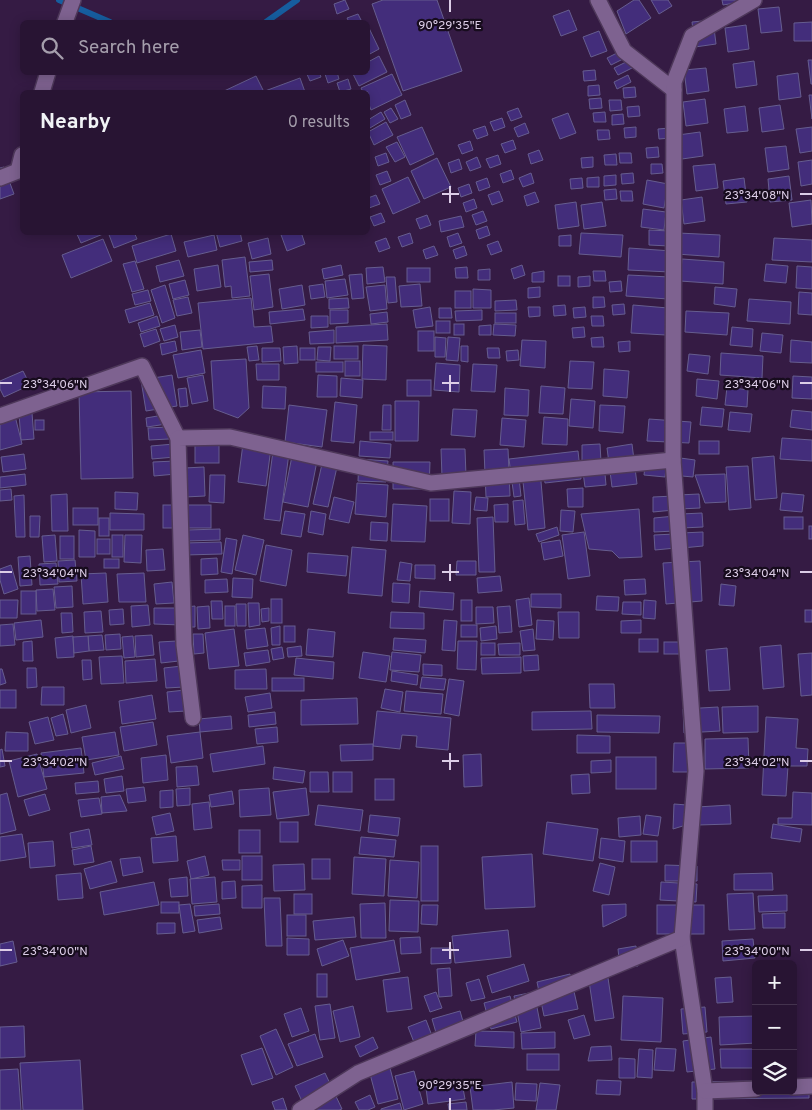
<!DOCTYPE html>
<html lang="en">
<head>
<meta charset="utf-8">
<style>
	body { margin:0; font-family:Overpass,sans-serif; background:#34213f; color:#f1f3f6 }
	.controls { position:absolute; right:15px; bottom:15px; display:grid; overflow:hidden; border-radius:8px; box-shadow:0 2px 12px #0003 }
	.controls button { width:45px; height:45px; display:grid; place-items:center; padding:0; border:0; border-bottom:1px solid #44334e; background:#281433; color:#f1f3f6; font:25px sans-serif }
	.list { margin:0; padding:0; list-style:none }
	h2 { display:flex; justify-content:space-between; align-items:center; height:65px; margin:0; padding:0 20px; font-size:21px }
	h2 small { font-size:16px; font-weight:400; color:#a59eac }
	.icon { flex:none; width:28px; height:28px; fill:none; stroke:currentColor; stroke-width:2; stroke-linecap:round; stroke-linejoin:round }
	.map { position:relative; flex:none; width:812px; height:1110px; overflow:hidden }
	.search { position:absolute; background:#281433; box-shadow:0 2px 12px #0003; left:20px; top:20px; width:350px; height:55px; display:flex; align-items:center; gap:12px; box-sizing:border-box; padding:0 18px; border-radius:8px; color:#a59eac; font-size:19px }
	.panel { position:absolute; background:#281433; box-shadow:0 2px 12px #0003; left:20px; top:90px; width:350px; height:145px; border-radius:8px }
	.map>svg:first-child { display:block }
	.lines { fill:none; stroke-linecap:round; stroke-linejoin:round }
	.stream { stroke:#165d9f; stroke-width:6 }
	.building { fill:#432d7b; stroke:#665d8f }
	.street-casing { stroke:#4e385a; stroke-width:18 }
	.street { stroke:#7e6290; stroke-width:15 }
	.ticks { fill:none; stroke:#dccde7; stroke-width:2 }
	.ticks-label { font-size:12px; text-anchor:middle; fill:#dccde7; stroke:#170c1d; stroke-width:4.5; stroke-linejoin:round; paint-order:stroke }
</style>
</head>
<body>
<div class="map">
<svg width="812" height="1110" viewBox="0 0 812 1110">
	<rect width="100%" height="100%" fill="#351b44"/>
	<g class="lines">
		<g class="stream">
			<polyline points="59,0 110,22"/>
			<polyline points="266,22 297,0"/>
		</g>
	</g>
	<g class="building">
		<polygon points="345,0 349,9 337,14 334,4"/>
		<polygon points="383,0 437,0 462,71 403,91 372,4"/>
		<polygon points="634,0 639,0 651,18 626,34 617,11"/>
		<polygon points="651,0 668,0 672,6 659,14"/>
		<polygon points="722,0 741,0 741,2 723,5"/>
		<polygon points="779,7 782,31 761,33 758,9"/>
		<polygon points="569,10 577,30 561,36 553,16"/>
		<polygon points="358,14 362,22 349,22 347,18"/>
		<polygon points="713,20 716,44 695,47 692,22"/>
		<polygon points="812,22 812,41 794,41 794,23"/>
		<polygon points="746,25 749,49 728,52 725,28"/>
		<polygon points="368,26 379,49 368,55"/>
		<polygon points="599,31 607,51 591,57 583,37"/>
		<polygon points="621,51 625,58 611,65 607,58"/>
		<polygon points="379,56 387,72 359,86 352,72 368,72 368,62"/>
		<polygon points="808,60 812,60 812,84 811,84"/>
		<polygon points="628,61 632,68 618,75 614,68"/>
		<polygon points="754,61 757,85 736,88 733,64"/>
		<polygon points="706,68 709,91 687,94 684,70"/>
		<polygon points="595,70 596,80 584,81 583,71"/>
		<polygon points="306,72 319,72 321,77 310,81"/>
		<polygon points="329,72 337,72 339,79 328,83 325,74"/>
		<polygon points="798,73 801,97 779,100 777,76"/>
		<polygon points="392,74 402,95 371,110 368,102 368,92 363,92 361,88"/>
		<polygon points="628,75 631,82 617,89 614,82"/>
		<polygon points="256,76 264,92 222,92"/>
		<polygon points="300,78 305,92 266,92 265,91"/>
		<polygon points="348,79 351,89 340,92 337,83"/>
		<polygon points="599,85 600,95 588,96 588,86"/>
		<polygon points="635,87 636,97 624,98 623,88"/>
		<polygon points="809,95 812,95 812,119"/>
		<polygon points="601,98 602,108 590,109 589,99"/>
		<polygon points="705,99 708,123 686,126 683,102"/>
		<polygon points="405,100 411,115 401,119 395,105"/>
		<polygon points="609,100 621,100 622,110 610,111"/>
		<polygon points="780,105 784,129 762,132 759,108"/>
		<polygon points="639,106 640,116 628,117 627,107"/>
		<polygon points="745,106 748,131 727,133 724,109"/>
		<polygon points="391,108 398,119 390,123 384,112"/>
		<polygon points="518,108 522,117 511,121 507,112"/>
		<polygon points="381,112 385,119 370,128 368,125 368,120"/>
		<polygon points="605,112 606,122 594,122 593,113"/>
		<polygon points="568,113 576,133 560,139 552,119"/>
		<polygon points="623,114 624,124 612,125 612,115"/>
		<polygon points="502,118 505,127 494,131 490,122"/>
		<polygon points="386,122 393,135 374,145 368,132"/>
		<polygon points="525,123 529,133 518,137 514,128"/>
		<polygon points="485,126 488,135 477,139 473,130"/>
		<polygon points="422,127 434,154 410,165 397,137"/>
		<polygon points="636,127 636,137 625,138 624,128"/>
		<polygon points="812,127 812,151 800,153 796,129"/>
		<polygon points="670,128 671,138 659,139 658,129"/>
		<polygon points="597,130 609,130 610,139 598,140"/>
		<polygon points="700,132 703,156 682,159 678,135"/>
		<polygon points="513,140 516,149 505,153 501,144"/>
		<polygon points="470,141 473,150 462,154 458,145"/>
		<polygon points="397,142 405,157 395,162 386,147"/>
		<polygon points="786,146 789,169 768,172 765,148"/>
		<polygon points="658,147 659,157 647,158 646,148"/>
		<polygon points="539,150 543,160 531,164 528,154"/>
		<polygon points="386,153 389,162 378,166 375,157"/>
		<polygon points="619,153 631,153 632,163 620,163"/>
		<polygon points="616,154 617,165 605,165 604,155"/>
		<polygon points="498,155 501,164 490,168 486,159"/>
		<polygon points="477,157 481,167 470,171 466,162"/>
		<polygon points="593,157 593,167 582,168 581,158"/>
		<polygon points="437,158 451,187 424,199 411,171"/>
		<polygon points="459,159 462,169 451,173 448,163"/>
		<polygon points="812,160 812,184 801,186 798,162"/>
		<polygon points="651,164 662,164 663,173 651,174"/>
		<polygon points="715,164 718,188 696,191 693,166"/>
		<polygon points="4,167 14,194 0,199 0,168"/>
		<polygon points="511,170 514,179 503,183 500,174"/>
		<polygon points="387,171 391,181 380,185 376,175"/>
		<polygon points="531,173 534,183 523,187 519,178"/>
		<polygon points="633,173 634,183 622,184 621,174"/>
		<polygon points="616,175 616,185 604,186 604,176"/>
		<polygon points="789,176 792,200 770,202 768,179"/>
		<polygon points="408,177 420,202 393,214 382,189"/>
		<polygon points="599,177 599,187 587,187 587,178"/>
		<polygon points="487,178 490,187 479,191 476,182"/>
		<polygon points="582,178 583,188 571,189 570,179"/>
		<polygon points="744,178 747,202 726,204 723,181"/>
		<polygon points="647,180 668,184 664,208 643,204"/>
		<polygon points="469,184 472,193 461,197 458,188"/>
		<polygon points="616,189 617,199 605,200 604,190"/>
		<polygon points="499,191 503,201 492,205 488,195"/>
		<polygon points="620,191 632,191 633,201 621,201"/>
		<polygon points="535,192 539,202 527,206 524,196"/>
		<polygon points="376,195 380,204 369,208 368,198"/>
		<polygon points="702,197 705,221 684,224 681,200"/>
		<polygon points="474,199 477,208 466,212 463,203"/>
		<polygon points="811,200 812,224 792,227 789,203"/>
		<polygon points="576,202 579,226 558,229 555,205"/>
		<polygon points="602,202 606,226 584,229 581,205"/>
		<polygon points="643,209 666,212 664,230 641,227"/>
		<polygon points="483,211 487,221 476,225 472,215"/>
		<polygon points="381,213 385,222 374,226 370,217"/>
		<polygon points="427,215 431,225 420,229 416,219"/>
		<polygon points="461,216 464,227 441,232 439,221"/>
		<polygon points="487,226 490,235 479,239 476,230"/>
		<polygon points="649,230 670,231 669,246 649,245"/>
		<polygon points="76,232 108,232 81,243"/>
		<polygon points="108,232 134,232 137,239 114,248"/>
		<polygon points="216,232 240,232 242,241 220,247"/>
		<polygon points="280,232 301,232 305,244 287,251"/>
		<polygon points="410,233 413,243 402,247 398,237"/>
		<polygon points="458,233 462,243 450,247 447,237"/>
		<polygon points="581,233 623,235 621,257 579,254"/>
		<polygon points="678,233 720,235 719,257 676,254"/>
		<polygon points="171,234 176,251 137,263 132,246"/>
		<polygon points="214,235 217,250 188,257 184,242"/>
		<polygon points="571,235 571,246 559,246 559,236"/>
		<polygon points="268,238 271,254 252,259 248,243"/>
		<polygon points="386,238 390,248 379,252 375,242"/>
		<polygon points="774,238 812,240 812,262 772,260"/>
		<polygon points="103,239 112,261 71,278 62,255"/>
		<polygon points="498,241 502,251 491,255 487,245"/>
		<polygon points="434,246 438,255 426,259 423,250"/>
		<polygon points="464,246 467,255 456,259 453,250"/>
		<polygon points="629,248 672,251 670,272 628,270"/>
		<polygon points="245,257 250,296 232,298 231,286 225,287 222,260"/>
		<polygon points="682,259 724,262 723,284 680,281"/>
		<polygon points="179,260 184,276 160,282 156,266"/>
		<polygon points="272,260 273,270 250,272 249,262"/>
		<polygon points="135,261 144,289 132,292 123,264"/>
		<polygon points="766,264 788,266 786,283 764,281"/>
		<polygon points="218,265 221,287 197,291 194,269"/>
		<polygon points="341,265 343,275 324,279 322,269"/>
		<polygon points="522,265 525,275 514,279 511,269"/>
		<polygon points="797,266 812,267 812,289 796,288"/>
		<polygon points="383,267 385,282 367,284 366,268"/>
		<polygon points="467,267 468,278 456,278 455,268"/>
		<rect x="407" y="268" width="23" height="14"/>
		<polygon points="490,269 490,280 478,280 478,270"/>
		<polygon points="544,271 544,282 532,282 532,273"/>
		<polygon points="593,271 605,271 606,281 594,281"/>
		<polygon points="269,274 273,307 254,310 250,276"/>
		<polygon points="362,274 364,298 352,299 349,275"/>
		<polygon points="628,275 670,277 668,299 626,296"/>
		<rect x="558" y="276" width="12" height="10"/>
		<polygon points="590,276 590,286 578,287 578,277"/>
		<polygon points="386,277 395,277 397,302 388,303"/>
		<polygon points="345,279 348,295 327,298 325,281"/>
		<polygon points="185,280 189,295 173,299 169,284"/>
		<polygon points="621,281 622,291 610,292 609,282"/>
		<polygon points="323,284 325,297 311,299 309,286"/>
		<polygon points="420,284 422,306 401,307 399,286"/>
		<polygon points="165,285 175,318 162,323 151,290"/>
		<polygon points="302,285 305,305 282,309 279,289"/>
		<polygon points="385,285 387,309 370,311 366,287"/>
		<polygon points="540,287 540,297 528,298 528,288"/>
		<polygon points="715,287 737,289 735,307 714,304"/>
		<polygon points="473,289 491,290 491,308 473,308"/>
		<polygon points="148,290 151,301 135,305 132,294"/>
		<rect x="455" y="291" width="16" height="17"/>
		<polygon points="799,292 812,293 812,315 798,314"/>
		<polygon points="188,297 192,313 177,316 173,300"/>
		<polygon points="593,297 604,297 605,307 593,308"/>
		<polygon points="251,298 254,327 271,326 273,342 203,349 198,303"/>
		<polygon points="348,298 349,308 329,309 329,299"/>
		<polygon points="749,299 791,302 790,324 747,321"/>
		<polygon points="516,300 517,310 495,311 495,301"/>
		<polygon points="150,303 154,315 129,323 125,310"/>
		<polygon points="624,304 625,314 613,315 612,305"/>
		<polygon points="565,305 566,315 554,316 553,306"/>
		<polygon points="633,305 668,308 666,335 631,333"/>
		<polygon points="430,307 433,326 416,328 413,310"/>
		<polygon points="528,307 540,307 540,316 529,317"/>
		<polygon points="585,307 586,317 574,318 573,308"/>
		<polygon points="439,308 451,308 452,318 439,318"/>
		<polygon points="303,309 305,320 270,324 269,312"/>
		<polygon points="330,310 348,310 348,323 330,324"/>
		<polygon points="482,310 482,320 456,321 455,311"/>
		<polygon points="686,311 729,313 727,335 685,332"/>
		<polygon points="387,312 388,322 371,324 370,314"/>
		<rect x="495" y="313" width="21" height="10"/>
		<polygon points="157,316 160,326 141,332 138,323"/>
		<polygon points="311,316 328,316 328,327 311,328"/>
		<polygon points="591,316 603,316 604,326 592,326"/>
		<rect x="436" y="321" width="14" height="12"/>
		<polygon points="387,324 388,340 336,343 336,327"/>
		<rect x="454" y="324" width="10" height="11"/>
		<polygon points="494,324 516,325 515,336 493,335"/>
		<polygon points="175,325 178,337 164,341 160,329"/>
		<polygon points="491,325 491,335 479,335 479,326"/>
		<polygon points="584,327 585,337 573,338 572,328"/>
		<polygon points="732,327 753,329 752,347 730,345"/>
		<polygon points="156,329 160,341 144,347 140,334"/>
		<polygon points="200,330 202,347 182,350 180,332"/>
		<polygon points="334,330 334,343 310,344 309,332"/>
		<rect x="418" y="331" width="16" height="20"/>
		<polygon points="762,333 783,335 781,353 760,351"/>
		<polygon points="435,337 446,338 445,357 435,357"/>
		<polygon points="448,337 460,338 458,361 446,360"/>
		<polygon points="603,337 604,347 592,347 591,338"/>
		<polygon points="522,340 546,341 545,368 520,366"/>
		<polygon points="791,340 812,342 812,363 790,362"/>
		<polygon points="175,341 177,351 162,355 160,344"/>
		<polygon points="630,341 630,351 619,352 618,342"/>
		<polygon points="363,345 387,346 386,380 362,379"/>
		<polygon points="257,346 259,360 249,361 247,347"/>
		<polygon points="297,346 298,363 284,364 283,347"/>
		<rect x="334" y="346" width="24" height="13"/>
		<polygon points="461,346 468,346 468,362 461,361"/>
		<polygon points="318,347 331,347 330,361 317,360"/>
		<polygon points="262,348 280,348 281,361 262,362"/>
		<rect x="300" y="348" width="15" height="12"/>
		<polygon points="487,348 499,348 500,358 488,358"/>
		<polygon points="201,350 205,373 178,378 173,355"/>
		<polygon points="518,350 519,360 507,361 506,351"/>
		<polygon points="721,353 763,356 762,378 720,375"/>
		<polygon points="689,354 710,356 708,374 687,371"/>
		<polygon points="246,359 249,408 238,418 214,409 211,361"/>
		<rect x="345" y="361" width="15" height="15"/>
		<polygon points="570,361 594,362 592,389 568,388"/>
		<rect x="316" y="362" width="27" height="10"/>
		<polygon points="436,363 460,365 459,392 434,390"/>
		<polygon points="256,364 279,364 279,380 257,380"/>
		<polygon points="473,364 497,365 495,392 471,391"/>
		<polygon points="604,369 629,371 627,398 603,396"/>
		<polygon points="23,371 30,385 4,397 0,389 0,381"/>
		<polygon points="172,375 177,406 146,411 141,380"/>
		<polygon points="203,375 208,401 192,404 187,378"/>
		<polygon points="318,375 337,376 337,397 317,397"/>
		<polygon points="793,376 812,377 812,399 792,398"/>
		<polygon points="341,378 363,380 362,398 340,396"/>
		<polygon points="697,379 719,381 717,399 696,396"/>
		<rect x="407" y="380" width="24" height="16"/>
		<polygon points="263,386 286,387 285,409 262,408"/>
		<polygon points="541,386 565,388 563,414 539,413"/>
		<polygon points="727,387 748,390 747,407 725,405"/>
		<polygon points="186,388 188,406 180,407 178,389"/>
		<polygon points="505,388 529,390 528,416 504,415"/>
		<polygon points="131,391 133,478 81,479 79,392"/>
		<polygon points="571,399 595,401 593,428 569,426"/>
		<polygon points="395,401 419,401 418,441 395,441"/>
		<polygon points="335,402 357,405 354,443 331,441"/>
		<polygon points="289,405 327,410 322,447 285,442"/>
		<polygon points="383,405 391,405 391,430 382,430"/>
		<polygon points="600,405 625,406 623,433 599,431"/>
		<polygon points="702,407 724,409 722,427 700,425"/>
		<polygon points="453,409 477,410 475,437 451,435"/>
		<polygon points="792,410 812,412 812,430 790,427"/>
		<polygon points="730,412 752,414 750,432 728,430"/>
		<polygon points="32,413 34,439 21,440 19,414"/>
		<polygon points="169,414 173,423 147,427 146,418"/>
		<polygon points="15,416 22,444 0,450 0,420"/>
		<polygon points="544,417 568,419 567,445 542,444"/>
		<polygon points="502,418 526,420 524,447 500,445"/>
		<polygon points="649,419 691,422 689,443 647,441"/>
		<rect x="35" y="420" width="9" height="10"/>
		<polygon points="168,427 169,439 149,440 148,428"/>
		<rect x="195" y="431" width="24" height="32"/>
		<rect x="370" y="432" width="23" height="8"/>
		<polygon points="244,436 272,440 266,486 238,482"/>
		<polygon points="782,438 812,440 812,461 780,459"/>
		<polygon points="360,441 391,444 390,458 359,456"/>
		<rect x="699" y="441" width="20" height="13"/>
		<polygon points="174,444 175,457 152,459 151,446"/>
		<polygon points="600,444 601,462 582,462 582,445"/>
		<polygon points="632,444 637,484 612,487 607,448"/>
		<polygon points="441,449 465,449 466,476 442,477"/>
		<polygon points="508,449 510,496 486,497 484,450"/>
		<polygon points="273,451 289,453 280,521 264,519"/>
		<polygon points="578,451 581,479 545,483 543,466 518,469 521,496 514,497 509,459"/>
		<polygon points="24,454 26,469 3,472 1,457"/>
		<polygon points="292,456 317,461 308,507 283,502"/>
		<polygon points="774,456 777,498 755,500 752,458"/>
		<polygon points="646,457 667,459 665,477 644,475"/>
		<polygon points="673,457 695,460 693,477 671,475"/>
		<polygon points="359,459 388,461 386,482 358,481"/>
		<polygon points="175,461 176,474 154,476 153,462"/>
		<polygon points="393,462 430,462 429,489 393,489"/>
		<polygon points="604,463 606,485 585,487 582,465"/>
		<polygon points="322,464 337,467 328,507 313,504"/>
		<polygon points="748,466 751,508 729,510 726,467"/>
		<polygon points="204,467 205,496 185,497 184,468"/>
		<polygon points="540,470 545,528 528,530 522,472"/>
		<polygon points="25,474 26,485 0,488 0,477"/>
		<polygon points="725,474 726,502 705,503 695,475"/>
		<polygon points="210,475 225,475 224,503 209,502"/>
		<polygon points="357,483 388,485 386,517 355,514"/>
		<polygon points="583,488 583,507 568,507 567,489"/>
		<polygon points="11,489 12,500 0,501 0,490"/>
		<polygon points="454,491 471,492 470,524 452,523"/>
		<polygon points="115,492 138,493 137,510 115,509"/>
		<polygon points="782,493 804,495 802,512 780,510"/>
		<polygon points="67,494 68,531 52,531 51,495"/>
		<polygon points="699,494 700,508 679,509 678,495"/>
		<polygon points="24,495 25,537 16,537 14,496"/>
		<polygon points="674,496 674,510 653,512 653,497"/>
		<polygon points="334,497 354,502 349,523 329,519"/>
		<polygon points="476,497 488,498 487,511 474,510"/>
		<rect x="430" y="499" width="19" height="22"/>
		<polygon points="523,500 525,524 515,525 513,501"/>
		<polygon points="393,504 427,506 425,542 391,541"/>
		<polygon points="508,504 508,522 495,522 494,505"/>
		<rect x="163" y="505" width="48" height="23"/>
		<rect x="73" y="508" width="25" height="17"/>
		<polygon points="639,509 642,557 619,558 612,551 589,549 581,514"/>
		<polygon points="561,510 575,511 573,532 560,531"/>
		<polygon points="285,511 305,514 301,537 281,534"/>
		<polygon points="311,511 326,514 323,535 308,532"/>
		<polygon points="110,513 144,514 144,530 110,530"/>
		<polygon points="702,513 703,527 682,528 681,514"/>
		<polygon points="30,516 40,516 39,537 30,537"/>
		<polygon points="675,516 675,531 654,532 654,518"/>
		<polygon points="493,517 495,572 479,572 477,518"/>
		<rect x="784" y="517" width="19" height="12"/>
		<rect x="99" y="518" width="10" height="18"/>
		<polygon points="371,522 388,523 387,541 370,540"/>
		<rect x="809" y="526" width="3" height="13"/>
		<polygon points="557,527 559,535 539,542 536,534"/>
		<polygon points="220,529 220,540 187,541 187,530"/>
		<polygon points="79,530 95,531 95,557 79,557"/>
		<polygon points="584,532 590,576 568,579 562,535"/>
		<polygon points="703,532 703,546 682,548 681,533"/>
		<polygon points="675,534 676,548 655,550 654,535"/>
		<polygon points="55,535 57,561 44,562 42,536"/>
		<rect x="112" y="535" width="11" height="22"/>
		<polygon points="125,535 142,535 141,563 124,562"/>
		<polygon points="243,535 264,540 256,575 235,570"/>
		<rect x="60" y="536" width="14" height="23"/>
		<polygon points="226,538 237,540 232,574 221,572"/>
		<rect x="97" y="539" width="13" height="15"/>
		<polygon points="560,540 563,556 544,560 541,543"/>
		<polygon points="221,542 222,554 185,555 185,543"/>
		<polygon points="266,545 292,550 286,586 260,581"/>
		<polygon points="352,547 386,550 382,596 348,593"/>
		<polygon points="163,549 165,570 147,571 146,550"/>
		<polygon points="308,553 348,556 346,576 307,572"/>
		<polygon points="30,556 32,585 20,586 18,557"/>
		<polygon points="217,558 218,574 201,575 201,559"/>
		<rect x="104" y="559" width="15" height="9"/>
		<polygon points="75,560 77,581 59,582 58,561"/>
		<polygon points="457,561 476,561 476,575 456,575"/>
		<polygon points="700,561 702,601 666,604 663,563"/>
		<polygon points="400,562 412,564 410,581 397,580"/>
		<polygon points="56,563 58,584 40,585 39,564"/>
		<polygon points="11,565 18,589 4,594 0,580 0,569"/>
		<polygon points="415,565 435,565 435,579 415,578"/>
		<polygon points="106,573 108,602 83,604 81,574"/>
		<polygon points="144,573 146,602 119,602 117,574"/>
		<polygon points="500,576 502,591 478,593 477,578"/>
		<polygon points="233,578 253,579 252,598 232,597"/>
		<polygon points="227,579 228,592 205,593 205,580"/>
		<polygon points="645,579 646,594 625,595 624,580"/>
		<polygon points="172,582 174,603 156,604 154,584"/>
		<polygon points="393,583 410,584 409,603 392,602"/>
		<polygon points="721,584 736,586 734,606 719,605"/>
		<polygon points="72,586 73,607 56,608 54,587"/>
		<polygon points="53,589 55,610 37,611 36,590"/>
		<rect x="21" y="591" width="15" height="23"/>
		<polygon points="420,591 454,593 453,610 419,607"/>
		<polygon points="531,594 561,594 561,608 531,607"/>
		<polygon points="597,596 619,597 618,611 596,610"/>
		<polygon points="529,598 532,625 519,627 516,600"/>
		<rect x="271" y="599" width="11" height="24"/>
		<polygon points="0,600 18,600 17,618 0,618"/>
		<rect x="461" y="600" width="11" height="21"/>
		<polygon points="644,600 656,601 655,619 643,618"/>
		<polygon points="211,601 222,601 223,619 212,619"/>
		<polygon points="623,602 641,602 641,615 622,614"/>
		<polygon points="248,603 259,603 260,625 249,627"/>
		<polygon points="236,604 246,604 246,626 237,626"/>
		<polygon points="148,605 150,625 132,627 131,606"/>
		<polygon points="195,606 195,627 186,627 186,607"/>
		<polygon points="209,606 210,628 198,629 197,607"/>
		<rect x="225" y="606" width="10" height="20"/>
		<polygon points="510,606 512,632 499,633 497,607"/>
		<polygon points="476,607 493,607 494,623 476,624"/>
		<polygon points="154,608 181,608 181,625 154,624"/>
		<polygon points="269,608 269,621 262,622 261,609"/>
		<polygon points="123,609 124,624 110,625 109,610"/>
		<rect x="805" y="610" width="7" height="12"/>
		<polygon points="101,611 103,632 85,633 84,612"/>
		<polygon points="391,612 424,613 424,629 390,628"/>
		<polygon points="558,612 579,612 579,638 559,638"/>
		<polygon points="61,613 72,613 73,632 62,633"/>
		<polygon points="41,620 43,637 16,640 14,623"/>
		<polygon points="444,620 457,621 455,651 442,650"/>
		<polygon points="537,620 554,621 553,640 536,639"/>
		<polygon points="641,620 641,633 621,633 621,621"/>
		<polygon points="13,624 15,645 0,646 0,625"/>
		<rect x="461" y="625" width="16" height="12"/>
		<polygon points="280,626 280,645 272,645 271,628"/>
		<rect x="284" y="626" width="11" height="16"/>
		<polygon points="496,626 497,639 481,641 480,628"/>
		<polygon points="265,628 268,646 247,649 245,630"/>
		<polygon points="234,629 239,666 209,669 205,633"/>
		<polygon points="308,629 335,632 333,657 306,655"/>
		<polygon points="533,629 535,650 523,651 520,631"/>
		<polygon points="120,634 121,649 106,650 105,635"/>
		<polygon points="193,634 203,634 204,653 194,654"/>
		<polygon points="102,635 104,650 89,651 88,636"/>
		<polygon points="152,635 154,655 136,657 135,636"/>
		<polygon points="73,636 74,657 57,658 55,638"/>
		<polygon points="88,636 89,651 74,653 73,637"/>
		<polygon points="133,636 135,657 124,658 122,637"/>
		<polygon points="394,638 426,640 425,653 393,650"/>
		<rect x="639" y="639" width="19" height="13"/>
		<polygon points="32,641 33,661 23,661 23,642"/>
		<polygon points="177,641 179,661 161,663 159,642"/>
		<polygon points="458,641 477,641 476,670 457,669"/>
		<rect x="664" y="642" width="20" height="12"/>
		<rect x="481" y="643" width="14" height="12"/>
		<polygon points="520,643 520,655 499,655 498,644"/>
		<polygon points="781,645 784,687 763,689 760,647"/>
		<polygon points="301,646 302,656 288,657 287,648"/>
		<polygon points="282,647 284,658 273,660 271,649"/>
		<polygon points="727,648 730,690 709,691 706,650"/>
		<polygon points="268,650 270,662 246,666 244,653"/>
		<polygon points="363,652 390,656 386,682 359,678"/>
		<polygon points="392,652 421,655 419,672 390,670"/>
		<polygon points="812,653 812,695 801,696 798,654"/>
		<polygon points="538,655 539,670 524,671 523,656"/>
		<polygon points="122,656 124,683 101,684 99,657"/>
		<polygon points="521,657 521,673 482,674 481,658"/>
		<polygon points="296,658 334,662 333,679 294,675"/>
		<polygon points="155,659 157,681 126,683 125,661"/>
		<polygon points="82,660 91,660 92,679 83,680"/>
		<polygon points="423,664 442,665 442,676 423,675"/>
		<polygon points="182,666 184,687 166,688 164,668"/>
		<polygon points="27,668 36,668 37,687 27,688"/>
		<polygon points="0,669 2,669 6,683 0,685"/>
		<polygon points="266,669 267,689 235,689 235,670"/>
		<polygon points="392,671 418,675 417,685 391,681"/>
		<polygon points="422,677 446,679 444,690 420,688"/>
		<rect x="272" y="678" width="32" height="13"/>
		<polygon points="449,679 464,681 459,716 444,713"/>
		<polygon points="589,684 614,684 615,708 590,708"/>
		<polygon points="42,687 64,687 64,705 41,705"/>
		<polygon points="385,689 403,692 400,712 381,708"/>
		<rect x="0" y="690" width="16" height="18"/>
		<polygon points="185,690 186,711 169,712 167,692"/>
		<polygon points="406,691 443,694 441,714 404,711"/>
		<polygon points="270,693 272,708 248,712 245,697"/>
		<polygon points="152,695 156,719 122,724 119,701"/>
		<polygon points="357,698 358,724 301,725 301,700"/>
		<polygon points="86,705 91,728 71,733 66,710"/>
		<polygon points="758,706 758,732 723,733 722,707"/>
		<polygon points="718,707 720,731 684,733 683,709"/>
		<polygon points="377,711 451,718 448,750 416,747 417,736 402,735 400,749 373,746"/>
		<polygon points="591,711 592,729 532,730 532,712"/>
		<polygon points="275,712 276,724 249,727 248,715"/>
		<polygon points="63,714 68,734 56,736 51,718"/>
		<polygon points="597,715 660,716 659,733 597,732"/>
		<polygon points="231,716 232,729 200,732 199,719"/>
		<polygon points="48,717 54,740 35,744 29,722"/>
		<polygon points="766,717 798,719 796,748 808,749 807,766 788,766 786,796 762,795"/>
		<polygon points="153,722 157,745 124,751 120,727"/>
		<polygon points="277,727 278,742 257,744 255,729"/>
		<polygon points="6,732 28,733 28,751 5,751"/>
		<polygon points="115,732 119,755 86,760 82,737"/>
		<polygon points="200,732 203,758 171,763 167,736"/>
		<polygon points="577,735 610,736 610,753 577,753"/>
		<polygon points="748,738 749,768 705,769 705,739"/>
		<polygon points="674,743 701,743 700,772 673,772"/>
		<polygon points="373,744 373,760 341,761 340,745"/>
		<polygon points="263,746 265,764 213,772 210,754"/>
		<polygon points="81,748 84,773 44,777 41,753"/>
		<polygon points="2,749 5,766 0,767 0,750"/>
		<polygon points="37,754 47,789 18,797 9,761"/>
		<polygon points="481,754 482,786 464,787 463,755"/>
		<polygon points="166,755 168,780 143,783 141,758"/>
		<polygon points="121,756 124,769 95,775 92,763"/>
		<rect x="616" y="757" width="40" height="32"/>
		<polygon points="611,760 611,772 591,773 591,761"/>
		<polygon points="197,766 199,785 177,787 176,767"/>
		<polygon points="274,767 305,771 303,783 273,779"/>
		<polygon points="310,772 328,772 329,792 310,792"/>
		<rect x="333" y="772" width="19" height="20"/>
		<polygon points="589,774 590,793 572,794 571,775"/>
		<polygon points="122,776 124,791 106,793 104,779"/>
		<rect x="375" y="779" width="19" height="21"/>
		<polygon points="98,781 99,792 76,794 75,783"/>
		<polygon points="144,787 146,801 128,803 126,789"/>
		<polygon points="190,788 190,805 177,806 176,789"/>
		<polygon points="269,788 271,815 240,817 239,790"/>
		<polygon points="306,788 309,815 277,819 273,792"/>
		<polygon points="173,790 173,807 160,808 160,791"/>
		<polygon points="232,791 234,804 211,807 209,795"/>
		<polygon points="793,792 812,793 812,825 778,824 778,818 792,818"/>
		<polygon points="7,793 16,830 0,834 0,795"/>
		<polygon points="45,794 50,810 29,816 24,800"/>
		<polygon points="120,795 127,811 102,813 101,797"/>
		<polygon points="99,798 102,814 81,817 78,800"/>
		<polygon points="209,802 212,828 194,830 192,804"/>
		<polygon points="674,804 687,805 686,825 673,829"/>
		<polygon points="318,805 363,810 360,831 315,825"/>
		<polygon points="730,805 731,824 698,825 697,807"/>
		<polygon points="170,813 174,831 156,835 152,817"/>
		<polygon points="370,815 400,818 398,836 368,832"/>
		<polygon points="646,815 661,817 658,836 643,834"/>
		<polygon points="640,816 641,835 619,837 618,818"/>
		<rect x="280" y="822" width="18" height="20"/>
		<polygon points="547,822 598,829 593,861 543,854"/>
		<polygon points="773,824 802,829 800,842 771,838"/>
		<polygon points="89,829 92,845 72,848 70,833"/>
		<rect x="239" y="830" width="21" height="23"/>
		<polygon points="22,834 26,857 0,861 0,837"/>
		<polygon points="176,836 178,861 153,863 151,838"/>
		<polygon points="361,837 396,840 394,857 359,854"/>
		<polygon points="601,838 625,841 623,862 599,858"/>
		<polygon points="53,841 55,866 30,868 28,843"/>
		<rect x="631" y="841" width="26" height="21"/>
		<polygon points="91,846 94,862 74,865 72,850"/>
		<rect x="421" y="846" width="17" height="55"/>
		<polygon points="532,854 535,907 485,909 482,857"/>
		<polygon points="205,856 209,875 191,879 187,861"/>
		<rect x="242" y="856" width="20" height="24"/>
		<polygon points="140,857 143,872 123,876 120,859"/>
		<polygon points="354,857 386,859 384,896 352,894"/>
		<rect x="312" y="859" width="18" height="20"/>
		<polygon points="222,860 240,860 240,870 223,870"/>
		<polygon points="390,860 419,862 417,898 388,896"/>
		<polygon points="111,861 117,882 90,889 84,869"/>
		<polygon points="600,863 615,867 609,895 593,891"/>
		<polygon points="304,864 305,890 274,891 273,865"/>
		<polygon points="665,865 697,866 697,881 665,881"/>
		<polygon points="81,873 83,898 58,900 56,875"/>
		<polygon points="772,873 773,890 734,890 734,874"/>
		<polygon points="187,877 188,896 171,897 169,879"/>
		<polygon points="215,877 217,902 192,904 190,879"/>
		<polygon points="235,881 236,898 222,899 222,882"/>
		<polygon points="154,882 159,905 104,915 100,892"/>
		<polygon points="661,882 697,884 696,902 660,900"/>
		<polygon points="262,885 262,908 242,908 242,886"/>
		<polygon points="753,893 755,929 729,930 727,894"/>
		<rect x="294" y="894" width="18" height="20"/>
		<polygon points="787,895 787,911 759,912 758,896"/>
		<polygon points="264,898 280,898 282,946 266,946"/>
		<polygon points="390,900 419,901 418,932 389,931"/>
		<rect x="161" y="902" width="18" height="11"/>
		<polygon points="385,903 386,938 361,938 360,904"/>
		<polygon points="190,904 195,931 183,933 179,905"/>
		<polygon points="219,904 220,914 195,916 194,906"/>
		<polygon points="626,904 626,916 603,927 602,905"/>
		<polygon points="422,905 438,905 437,925 421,924"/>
		<rect x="657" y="905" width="47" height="29"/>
		<polygon points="785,913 785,928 763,928 762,914"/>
		<rect x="287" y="915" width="19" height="21"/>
		<polygon points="220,917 222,929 199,933 197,920"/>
		<polygon points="354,917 356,937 315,940 313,921"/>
		<polygon points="157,923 175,923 175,933 157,934"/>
		<polygon points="508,930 511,957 455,963 452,936"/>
		<polygon points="420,937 421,953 401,954 400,938"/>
		<polygon points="287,938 309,939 309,955 287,955"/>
		<polygon points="753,939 755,958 723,961 722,941"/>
		<polygon points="343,940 349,956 322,966 317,949"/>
		<polygon points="394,940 400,972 356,980 350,948"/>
		<polygon points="13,941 17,962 0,966 0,944"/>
		<polygon points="636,946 638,966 620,968 618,949"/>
		<polygon points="431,948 451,948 451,963 431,964"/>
		<polygon points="524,964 529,981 492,993 487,976"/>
		<polygon points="450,968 452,996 439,997 437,969"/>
		<rect x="317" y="974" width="10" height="23"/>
		<polygon points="570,974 578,1009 544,1016 537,982"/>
		<polygon points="408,977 412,1009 387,1012 383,980"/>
		<polygon points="731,977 733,1002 717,1003 715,978"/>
		<polygon points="608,978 614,1018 595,1021 589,981"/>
		<polygon points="479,979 485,998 471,1001 466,983"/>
		<polygon points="436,992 442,1008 430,1012 424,996"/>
		<polygon points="534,992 541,1028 521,1032 514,996"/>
		<polygon points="510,996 517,1022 491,1029 484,1003"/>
		<polygon points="623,996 663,998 661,1042 621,1040"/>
		<polygon points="330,1004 335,1038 320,1040 315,1006"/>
		<polygon points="353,1006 360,1037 340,1042 333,1011"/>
		<polygon points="705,1007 707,1032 683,1034 681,1009"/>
		<polygon points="301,1008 309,1031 292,1037 284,1014"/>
		<polygon points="460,1011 467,1035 439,1043 432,1019"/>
		<polygon points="584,1015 590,1035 574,1039 568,1020"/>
		<polygon points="756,1016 756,1043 720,1045 719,1017"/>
		<polygon points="426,1020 437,1049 419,1055 408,1027"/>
		<polygon points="24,1026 25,1057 0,1058 0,1027"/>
		<polygon points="276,1029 293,1067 276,1075 260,1036"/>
		<polygon points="476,1031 514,1032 514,1048 475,1046"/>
		<polygon points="555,1032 555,1048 522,1049 521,1033"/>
		<polygon points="315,1034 323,1057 297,1066 288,1044"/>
		<polygon points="373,1037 378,1048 360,1057 355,1046"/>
		<polygon points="711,1037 715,1069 687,1072 683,1041"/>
		<polygon points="611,1046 612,1060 588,1061 591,1047"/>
		<polygon points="262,1048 273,1078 252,1085 241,1055"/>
		<polygon points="656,1048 676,1049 674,1071 654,1070"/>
		<polygon points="639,1049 653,1050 652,1078 637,1077"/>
		<polygon points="720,1049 756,1049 756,1068 721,1068"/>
		<rect x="527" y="1054" width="32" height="16"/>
		<polygon points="619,1058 635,1059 635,1078 619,1078"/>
		<polygon points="80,1060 83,1110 23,1110 20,1063"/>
		<polygon points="390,1068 398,1099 378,1104 370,1074"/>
		<polygon points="18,1069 21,1110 0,1110 0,1070"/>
		<polygon points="414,1071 423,1104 404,1110 395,1076"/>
		<polygon points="325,1073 342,1109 339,1110 306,1110 295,1086"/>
		<polygon points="597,1080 621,1081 620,1095 596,1094"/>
		<polygon points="756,1081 756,1091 793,1091 809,1081 809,1098 692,1099 692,1082"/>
		<polygon points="512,1082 514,1108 493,1110 473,1110 470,1087"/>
		<polygon points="462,1083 465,1099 428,1104 426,1088"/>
		<polygon points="516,1083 537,1084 536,1101 515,1100"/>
		<polygon points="540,1083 560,1085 556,1110 536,1110"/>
		<polygon points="370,1095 375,1107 368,1110 359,1110 355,1102"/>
		<polygon points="283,1098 287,1110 275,1110 272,1102"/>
		<polygon points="466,1102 467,1110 449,1110 448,1104"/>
		<polygon points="400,1103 402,1110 381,1110 381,1109"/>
	</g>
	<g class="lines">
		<g class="street-casing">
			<g id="street">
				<polyline points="598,0 624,51 674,90"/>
				<polyline points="65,22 73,0"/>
				<polyline points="42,92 48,72"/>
				<polyline points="0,178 18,171 22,155"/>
				<polyline points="0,416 142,366 178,438"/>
				<polyline points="193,718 184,645 178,438 230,437 431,483 673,460"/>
				<polyline points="682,938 705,1091 705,1110"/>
				<polyline points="793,1087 812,1086"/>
				<polyline points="705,1091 756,1089"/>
				<polyline points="300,1110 358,1073 682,938 696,771 673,460 674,82 692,36 754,0"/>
			</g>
		</g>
		<use href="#street" class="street"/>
	</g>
	<path class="ticks" d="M450 0V12M450 186V203M442 194H459M800 194H812M450 375V392M0 383H12M442 383H459M800 383H812M450 564V581M0 572H12M442 572H459M800 572H812M450 753V770M0 761H12M442 761H459M800 761H812M450 942V959M0 950H12M442 950H459M800 950H812M450 1098V1110"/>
	<g class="ticks-label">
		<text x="450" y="29">90°29'35"E</text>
		<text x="757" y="199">23°34'08"N</text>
		<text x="55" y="388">23°34'06"N</text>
		<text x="757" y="388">23°34'06"N</text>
		<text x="55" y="577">23°34'04"N</text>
		<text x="757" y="577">23°34'04"N</text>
		<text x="55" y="766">23°34'02"N</text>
		<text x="757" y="766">23°34'02"N</text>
		<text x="55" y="955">23°34'00"N</text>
		<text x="757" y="955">23°34'00"N</text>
		<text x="450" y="1089">90°29'35"E</text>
	</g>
</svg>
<div class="controls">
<button>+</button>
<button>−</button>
<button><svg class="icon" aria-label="layers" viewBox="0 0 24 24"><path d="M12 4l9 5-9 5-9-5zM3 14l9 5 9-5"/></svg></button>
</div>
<div class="search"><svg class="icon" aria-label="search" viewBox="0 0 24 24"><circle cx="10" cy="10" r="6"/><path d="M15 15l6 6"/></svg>Search here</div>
<section class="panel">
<h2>Nearby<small>0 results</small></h2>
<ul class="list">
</ul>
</section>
</div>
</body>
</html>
